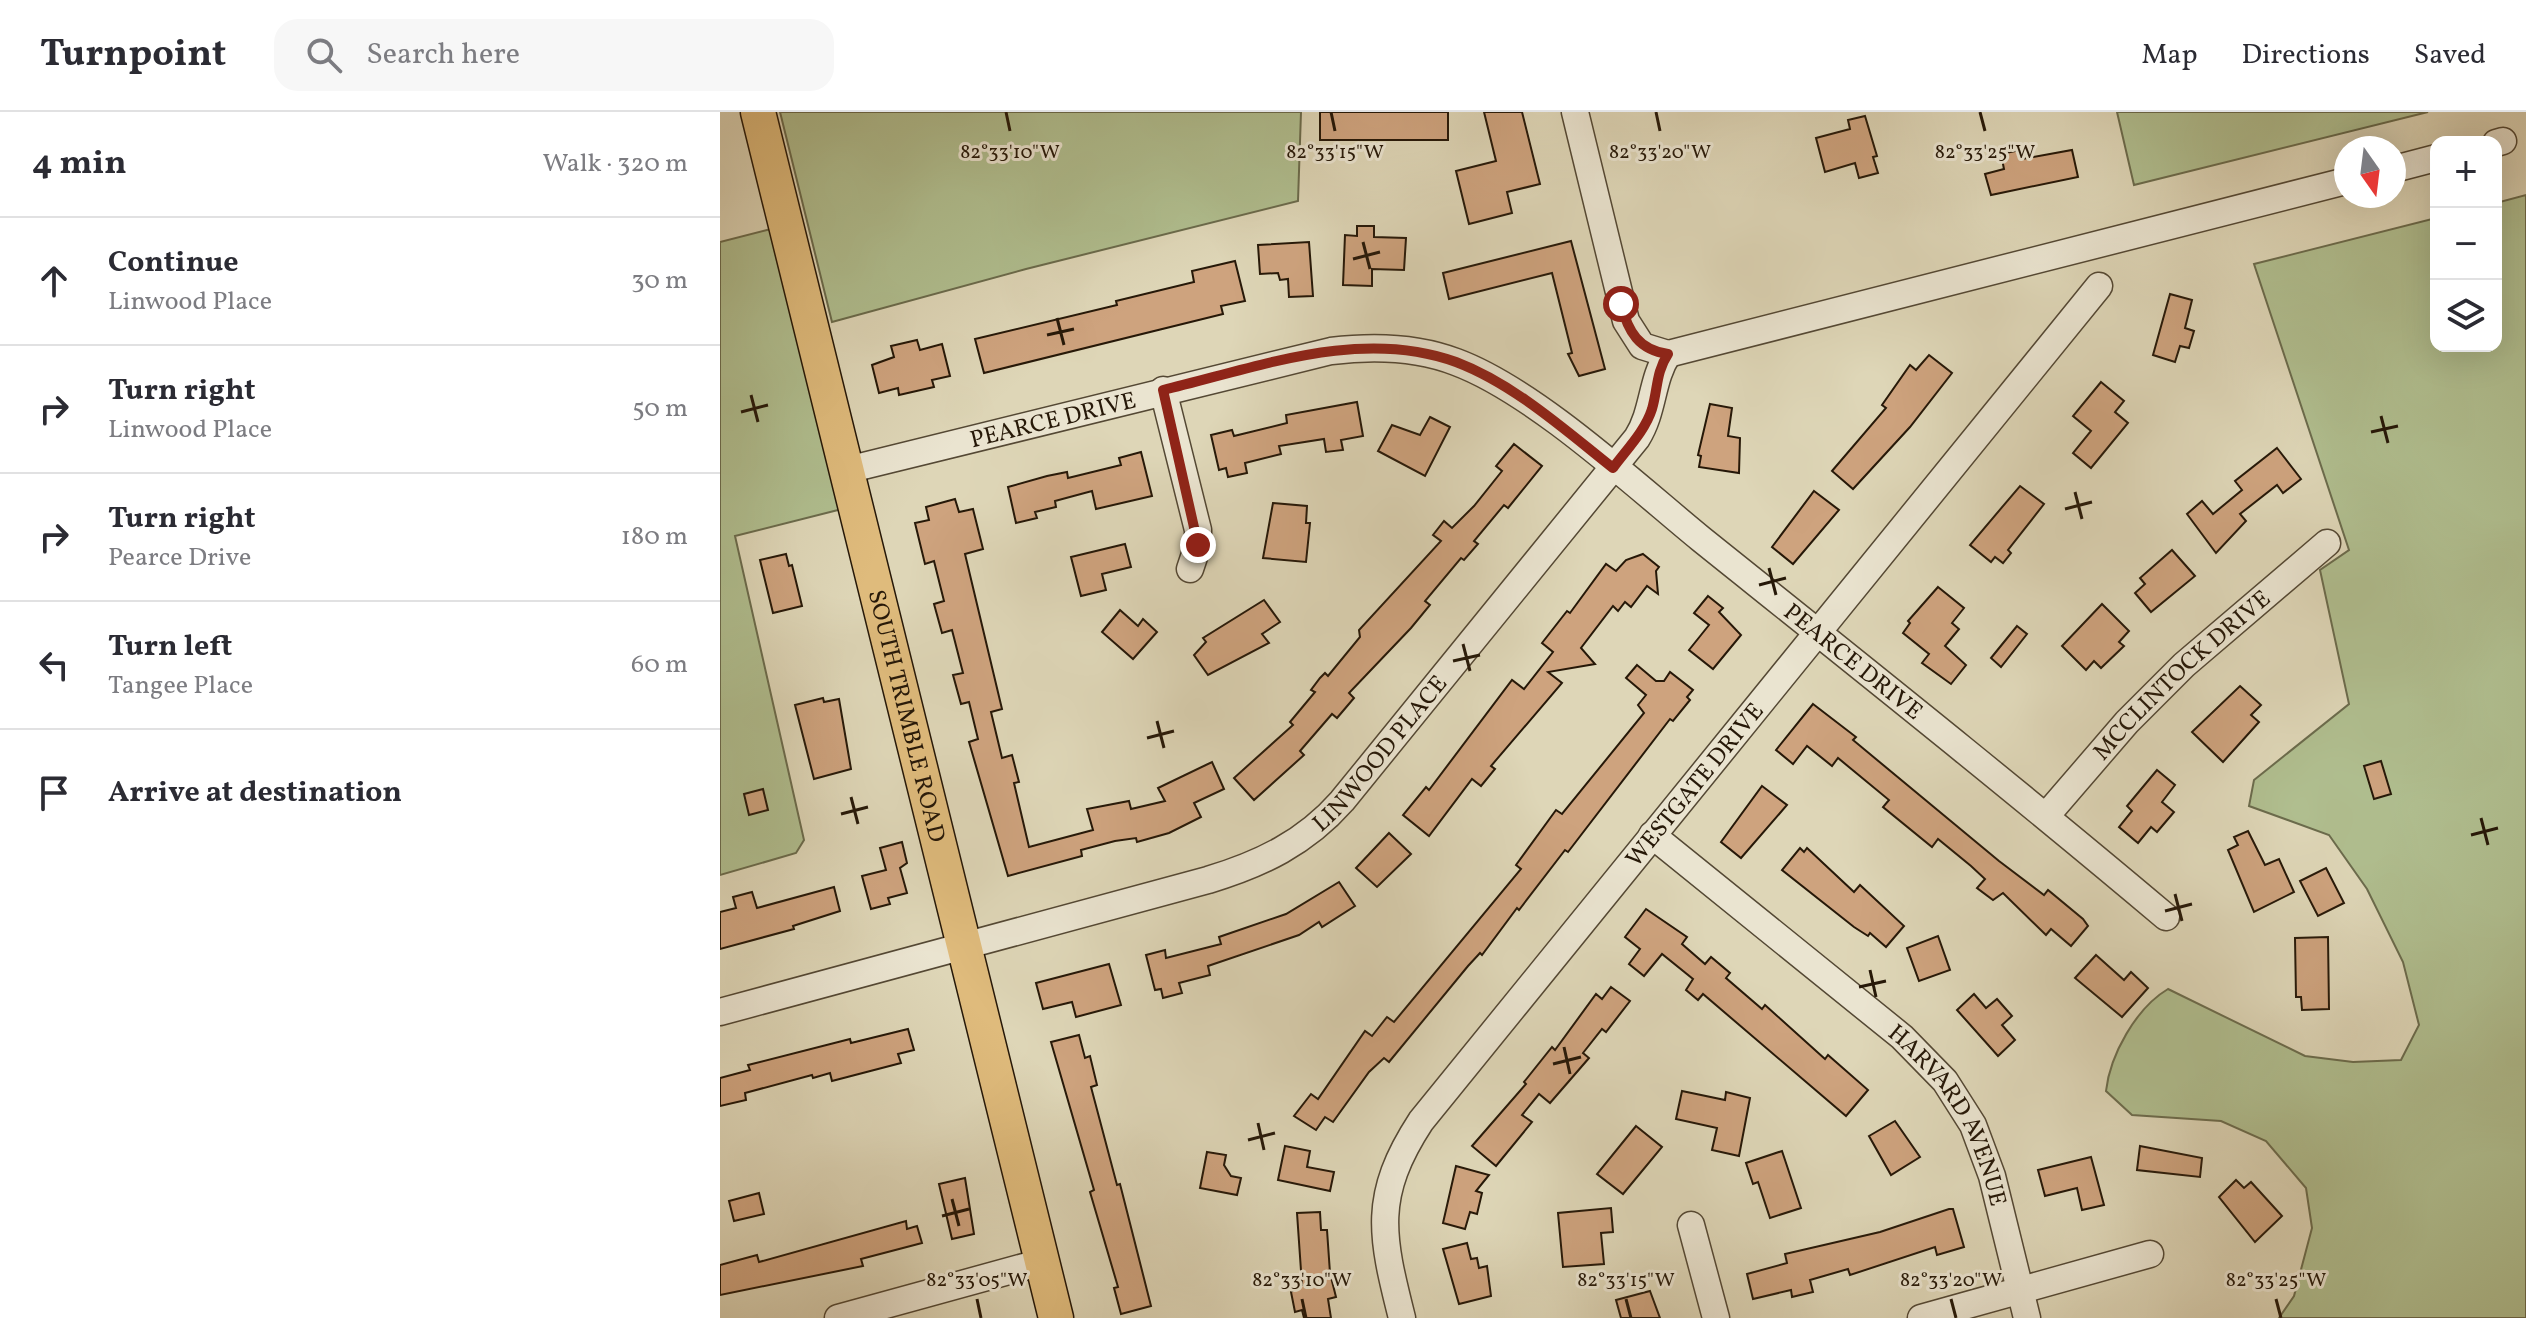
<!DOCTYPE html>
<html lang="en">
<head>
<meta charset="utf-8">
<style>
	body { margin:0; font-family:Vollkorn,serif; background:#f7f7f7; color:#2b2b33 }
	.controls { position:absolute; right:24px; top:24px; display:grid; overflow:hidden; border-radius:16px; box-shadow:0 8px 32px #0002 }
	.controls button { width:72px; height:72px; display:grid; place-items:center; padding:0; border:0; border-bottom:2px solid #e1e1e2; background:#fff; color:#2b2b33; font:40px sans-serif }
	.compass { position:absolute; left:1614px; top:24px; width:72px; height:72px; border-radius:50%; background:#fff; box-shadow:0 8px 32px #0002; rotate:166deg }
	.stop { position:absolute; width:24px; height:24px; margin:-18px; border:6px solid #8f2418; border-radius:50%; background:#fff }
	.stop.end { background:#8f2418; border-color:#fff; box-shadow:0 2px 8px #0008 }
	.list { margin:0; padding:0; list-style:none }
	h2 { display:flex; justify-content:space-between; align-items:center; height:104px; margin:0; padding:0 32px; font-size:34px }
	h2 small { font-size:26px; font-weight:400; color:#7c7c81 }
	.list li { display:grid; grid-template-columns:52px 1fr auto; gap:24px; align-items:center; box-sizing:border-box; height:128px; padding:0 32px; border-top:2px solid #e1e1e2 }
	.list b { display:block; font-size:30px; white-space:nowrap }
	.list p { margin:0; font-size:26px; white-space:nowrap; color:#7c7c81 }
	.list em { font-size:26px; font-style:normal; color:#7c7c81 }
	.icon { flex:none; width:44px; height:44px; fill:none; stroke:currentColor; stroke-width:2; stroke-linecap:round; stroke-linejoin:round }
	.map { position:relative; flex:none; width:1806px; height:1206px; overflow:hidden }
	header { display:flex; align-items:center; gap:48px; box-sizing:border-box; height:112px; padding:0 40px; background:#fff; border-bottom:2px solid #e1e1e2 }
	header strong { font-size:38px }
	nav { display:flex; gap:44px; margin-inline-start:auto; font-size:28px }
	.search { width:560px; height:72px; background:#f7f7f7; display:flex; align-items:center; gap:20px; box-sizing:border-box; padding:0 28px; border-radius:24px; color:#7c7c81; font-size:30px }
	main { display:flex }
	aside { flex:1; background:#fff }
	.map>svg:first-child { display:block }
	.green { fill:#b0be8f; stroke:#6b6b4c; stroke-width:2 }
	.building { fill:#cea37e; stroke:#261808; stroke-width:2 }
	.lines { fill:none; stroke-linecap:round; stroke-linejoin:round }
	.minor-casing { stroke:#544834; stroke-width:29 }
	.major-casing { stroke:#261808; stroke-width:37 }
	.minor { stroke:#eae4d0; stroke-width:26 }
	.major { stroke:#dfbb7c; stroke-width:34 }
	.route { stroke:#8f2418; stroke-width:10 }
	.ticks { fill:none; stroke:#261808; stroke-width:3 }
	.labels { text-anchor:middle; stroke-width:6; stroke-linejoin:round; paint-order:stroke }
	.street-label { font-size:24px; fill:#261808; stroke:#eae4d0 }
	.ticks-label { font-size:20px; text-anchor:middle; fill:#261808; stroke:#eae4d0; stroke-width:6; stroke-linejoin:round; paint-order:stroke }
</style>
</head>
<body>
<header>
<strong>Turnpoint</strong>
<div class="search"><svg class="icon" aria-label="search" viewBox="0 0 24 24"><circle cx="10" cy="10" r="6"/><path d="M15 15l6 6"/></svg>Search here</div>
<nav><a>Map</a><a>Directions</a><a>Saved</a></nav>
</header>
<main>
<aside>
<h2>4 min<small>Walk · 320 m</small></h2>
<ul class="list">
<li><svg class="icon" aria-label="ahead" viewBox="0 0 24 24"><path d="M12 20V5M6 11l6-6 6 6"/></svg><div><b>Continue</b><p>Linwood Place</p></div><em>30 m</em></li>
<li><svg class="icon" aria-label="right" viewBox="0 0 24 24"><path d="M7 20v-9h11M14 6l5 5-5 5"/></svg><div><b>Turn right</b><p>Linwood Place</p></div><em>50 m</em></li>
<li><svg class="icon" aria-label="right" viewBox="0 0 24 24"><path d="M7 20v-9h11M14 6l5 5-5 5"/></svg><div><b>Turn right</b><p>Pearce Drive</p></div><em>180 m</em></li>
<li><svg class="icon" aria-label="left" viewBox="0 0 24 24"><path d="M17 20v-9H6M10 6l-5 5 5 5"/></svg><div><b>Turn left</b><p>Tangee Place</p></div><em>60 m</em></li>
<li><svg class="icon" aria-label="arrive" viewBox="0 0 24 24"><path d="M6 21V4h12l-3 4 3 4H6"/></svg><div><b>Arrive at destination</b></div></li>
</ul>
</aside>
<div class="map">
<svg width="1806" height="1206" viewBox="0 0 1806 1206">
	<rect width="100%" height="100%" fill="#ded6b7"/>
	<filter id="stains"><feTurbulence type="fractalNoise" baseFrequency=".0025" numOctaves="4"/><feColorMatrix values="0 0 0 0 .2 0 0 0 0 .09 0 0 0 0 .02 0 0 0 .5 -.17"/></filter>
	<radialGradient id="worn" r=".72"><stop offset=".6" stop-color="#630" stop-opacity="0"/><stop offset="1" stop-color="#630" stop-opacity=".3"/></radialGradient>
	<g class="green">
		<polygon points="60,0 581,0 578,89 306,157 112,210"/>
		<polygon points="1397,0 1708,0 1414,73"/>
		<path d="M1806 83V1206H1559L1574 1184 1592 1116 1586 1076 1546 1029 1501 1009 1412 1003 1386 979C1390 943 1416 896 1448 877L1585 944 1633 950 1681 948 1699 913 1683 850 1647 777 1609 723 1529 694 1534 668 1629 592 1600 458 1629 438 1534 152 1716 106V234H1776V91Z"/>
		<polygon points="51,117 122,397 15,424 84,728 76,741 0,763 0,130"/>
	</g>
	<g class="building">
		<rect x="600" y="0" width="128" height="28"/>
		<polygon points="764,0 802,0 820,72 787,80 792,101 749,112 736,59 776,49"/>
		<polygon points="1145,4 1157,44 1153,45 1158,61 1139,66 1135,51 1105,60 1096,26 1130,17 1128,8"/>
		<polygon points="1300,38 1302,47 1352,38 1358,65 1271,83 1265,62 1284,57 1281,42"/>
		<polygon points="637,114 654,114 654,125 686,126 684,158 652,157 652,174 623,173 625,123 637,124"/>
		<polygon points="851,129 885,257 859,264 848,242 852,241 832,161 729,187 723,161"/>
		<polygon points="589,130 593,184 569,185 568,167 560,168 558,161 540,162 538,133"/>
		<polygon points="515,149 525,189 501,194 503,202 264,261 255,227 397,193 396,189 474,170 472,159"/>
		<polygon points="1450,182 1472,188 1465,216 1474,219 1469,236 1460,234 1455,250 1433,243"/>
		<polygon points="197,228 200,238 222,232 230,264 212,268 214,275 179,283 178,276 159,281 152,253 174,245 171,234"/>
		<polygon points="1209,243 1232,261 1190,315 1133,377 1112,359 1166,296 1162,293 1190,253 1196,258"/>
		<polygon points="1381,270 1404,289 1395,300 1408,311 1371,356 1353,341 1371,319 1353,304"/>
		<polygon points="637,290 643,324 621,328 623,338 606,340 604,327 559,334 561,342 525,351 527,361 508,365 506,356 499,358 491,323 512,318 514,324 567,311 566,303"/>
		<polygon points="990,292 1012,296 1008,324 1020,326 1019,361 979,355 981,344 978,343"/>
		<polygon points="710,305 730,315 705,364 658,339 672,313 700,323"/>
		<polygon points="794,332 822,354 788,396 784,393 754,429 758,432 744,448 741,446 705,489 710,493 691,516 629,581 634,586 617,606 612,602 580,639 584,643 534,688 514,666 573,613 570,610 595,580 591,578 600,566 605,561 608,564 640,525 639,518 721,429 713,423 724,409 732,416 754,394 782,359 776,354"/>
		<polygon points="1557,336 1581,367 1563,381 1557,373 1520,402 1526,409 1496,441 1467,402 1482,389 1493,402 1522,378 1515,369"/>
		<polygon points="421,340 432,384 376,397 372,379 335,389 336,395 315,400 317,406 296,411 288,375 327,364 347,360 348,366 401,353 399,346"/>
		<polygon points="1300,374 1324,392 1288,438 1291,441 1283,451 1275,445 1271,450 1250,433"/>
		<polygon points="1094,379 1119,398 1073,452 1052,435"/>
		<polygon points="235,387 239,400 253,397 263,437 245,442 282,597 271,600 282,646 292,643 299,670 294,671 309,735 373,718 367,697 409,689 411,697 445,689 438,676 492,650 504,677 474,691 481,705 449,721 417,730 416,726 395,729 361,738 362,744 288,764 249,630 258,627 249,590 241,592 233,563 243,561 232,518 222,521 214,492 224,489 214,449 205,452 195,411 209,408 206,395"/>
		<polygon points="553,391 587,394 586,411 590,411 586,450 543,446"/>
		<polygon points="405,432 411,455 382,462 386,478 361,484 351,445"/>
		<polygon points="1452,438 1475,464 1431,500 1415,481 1425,472 1420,466"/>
		<polygon points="66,442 69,454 72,453 82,494 53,501 40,448"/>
		<polygon points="923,442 939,455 936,459 938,482 927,474 911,495 905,490 898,499 893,494 861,536 875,552 828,560 842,571 771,654 775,657 761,674 752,667 709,724 683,703 706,675 709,678 792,568 804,577 833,540 822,531 847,499 850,501 886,452 896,459 906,448"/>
		<polygon points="1218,475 1244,496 1232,511 1239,517 1225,534 1246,553 1231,572 1202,551 1209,542 1183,521 1190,511 1188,509"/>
		<polygon points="988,484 1003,496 999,500 1021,523 993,557 969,538 989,513 974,501"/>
		<polygon points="544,488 560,510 542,522 549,531 488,563 474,543 486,530 483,526"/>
		<polygon points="1382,492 1409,519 1399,530 1404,534 1381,556 1374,549 1366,558 1342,534"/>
		<polygon points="400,498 418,514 423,507 437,520 413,547 382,520"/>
		<polygon points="1297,514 1307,522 1281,555 1271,546"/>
		<polygon points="917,553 936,569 944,569 950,560 973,578 967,585 970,588 953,609 950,607 848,740 845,738 799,798 797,796 762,843 760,841 748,854 669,950 664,946 649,960 613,1010 605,1005 596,1018 574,1004 591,982 598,987 645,919 652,924 667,905 674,910 801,757 796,753 836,698 842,702 924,601 918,593 926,583 906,566"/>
		<polygon points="1520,574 1541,593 1531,603 1539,610 1503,650 1472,620"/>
		<polygon points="103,586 104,590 119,587 131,657 94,667 75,593"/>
		<polygon points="1093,592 1136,625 1133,628 1279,749 1324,783 1328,778 1363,807 1368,814 1351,834 1331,817 1326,823 1283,781 1273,788 1257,776 1265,767 1251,754 1218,727 1212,735 1163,695 1169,688 1118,646 1112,654 1087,634 1073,652 1056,638"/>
		<polygon points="1661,649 1671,682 1654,687 1644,654"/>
		<polygon points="1437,658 1455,673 1442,690 1454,700 1437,720 1431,715 1418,731 1399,715 1412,699 1407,694"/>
		<polygon points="1042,674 1067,693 1021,746 1001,730"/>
		<polygon points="43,677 48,698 29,703 24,682"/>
		<polygon points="1528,719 1545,753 1559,747 1574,780 1534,800 1508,738 1518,733 1514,725"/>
		<polygon points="669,721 691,742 657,775 636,756"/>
		<polygon points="182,730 187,751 180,756 187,781 168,786 170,792 151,797 142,764 166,758 160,736"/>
		<polygon points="1080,736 1084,740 1087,736 1134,780 1140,773 1184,814 1166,835 1150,821 1148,824 1134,815 1062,758"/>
		<polygon points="1606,756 1624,791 1598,804 1580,769"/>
		<polygon points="619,770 635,794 602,815 599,810 579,823 488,854 490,863 459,871 462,881 443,886 441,877 435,878 426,843 445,838 446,846 501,832 499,825 566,802"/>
		<polygon points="114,775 120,799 73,814 74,817 0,837 0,800 16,796 13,785 32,780 37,796"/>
		<polygon points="926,797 967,825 962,832 985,852 991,845 1010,861 1006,866 1042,897 1045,893 1105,947 1108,943 1148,978 1126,1004 983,882 978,888 966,878 973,867 942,842 924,864 909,852 920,837 905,825"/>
		<polygon points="1218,824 1230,858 1199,869 1187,836"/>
		<polygon points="1608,825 1609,897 1582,898 1581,885 1576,885 1575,826"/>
		<polygon points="1376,843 1404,868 1411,860 1428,876 1402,905 1355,866"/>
		<polygon points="389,852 401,893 356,905 352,890 323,897 316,871"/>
		<polygon points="891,875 910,889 886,920 882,917 863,941 869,946 830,991 819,982 802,1003 812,1010 776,1054 752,1034 806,972 804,970 832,935 835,938 876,882 882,887"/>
		<polygon points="1254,882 1266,896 1277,887 1292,904 1282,913 1295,928 1278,944 1237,898"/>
		<polygon points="188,917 194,938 178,942 181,951 112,969 110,961 93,966 92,963 25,981 26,988 0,994 0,966 30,958 28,953 130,927 131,931"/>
		<polygon points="359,923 365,946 370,944 377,973 371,975 397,1073 400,1072 431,1194 401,1202 394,1176 398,1175 370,1080 374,1078 331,930"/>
		<polygon points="962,979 1005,988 1006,980 1030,986 1019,1044 992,1038 997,1016 956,1007"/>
		<polygon points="1175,1009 1200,1045 1171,1063 1149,1024"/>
		<polygon points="916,1014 942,1035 903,1082 877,1062"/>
		<polygon points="565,1034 590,1039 587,1055 614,1060 610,1079 558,1068"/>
		<polygon points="1420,1034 1482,1046 1480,1065 1417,1058"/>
		<polygon points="1062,1039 1081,1096 1050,1106 1038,1070 1033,1072 1026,1051"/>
		<polygon points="487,1040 506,1043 504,1053 511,1064 521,1066 517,1083 480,1076"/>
		<polygon points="1371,1045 1384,1093 1362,1098 1357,1076 1325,1084 1318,1058"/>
		<polygon points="736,1054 769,1063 756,1079 762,1081 757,1102 750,1100 745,1117 723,1111"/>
		<polygon points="245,1066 254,1122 232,1127 219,1072"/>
		<polygon points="1516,1068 1524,1076 1531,1070 1562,1104 1535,1130 1499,1085"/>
		<polygon points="39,1081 44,1102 14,1109 9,1089"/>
		<polygon points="891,1096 893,1120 881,1121 884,1152 843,1155 838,1101"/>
		<polygon points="1229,1097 1233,1097 1244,1135 1217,1143 1215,1135 1130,1163 1128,1157 1090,1168 1093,1180 1072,1185 1071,1178 1033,1187 1027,1162 1067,1151 1065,1142 1160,1120"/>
		<polygon points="600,1100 601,1118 607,1118 610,1161 616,1185 608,1187 611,1206 584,1206 582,1198 575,1200 571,1180 582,1173 577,1101"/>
		<polygon points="186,1109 187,1117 197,1114 202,1131 141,1147 143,1154 0,1183 0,1153 37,1143 39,1150"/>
		<polygon points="747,1131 751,1147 757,1146 759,1156 767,1154 771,1184 739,1192 723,1137"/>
		<polygon points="930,1179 940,1206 901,1206 896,1188"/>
	</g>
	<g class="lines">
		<g class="minor-casing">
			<g id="minor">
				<polyline points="855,0 906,209 922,234 948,242 1626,69"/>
				<polyline points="1776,31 1783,29"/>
				<polyline points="1674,57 1716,46"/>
				<polyline points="443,278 478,418 478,433 470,457"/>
				<path id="s1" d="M127 358 611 239C652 234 697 235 736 250 814 279 915 373 981 427 1137 552 1293 676 1446 805"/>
				<path id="s2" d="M1326 704 1407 610 1464 553 1607 431"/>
				<path id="s3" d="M932 723 1182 925 1225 969 1253 1013 1272 1064 1307 1206"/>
				<path id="s4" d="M0 900 488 768C541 752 585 731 622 689L917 326C934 299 931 268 948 242"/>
				<polyline points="971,1113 996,1206"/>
				<polyline points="118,1206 322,1150"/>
				<path id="s5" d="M682 1206C661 1123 652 1084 701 1009L1379 174"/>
				<polyline points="1201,1206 1430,1142"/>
			</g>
		</g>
		<g class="major-casing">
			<g id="major">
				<path id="s6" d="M38 0 336 1206"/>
			</g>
		</g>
		<use href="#minor" class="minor"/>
		<use href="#major" class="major"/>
	</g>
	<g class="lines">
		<path class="route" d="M478 433 443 278C536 256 640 215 736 250 794 272 845 318 893 356 907 337 925 319 932 297 938 276 936 260 948 242 919 238 908 220 901 192"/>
	</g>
	<path class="ticks" d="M286 0 290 19M611 0 615 19M936 0 940 19M1260 0 1265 19M643 130 650 157M633 147 660 140M337 206 344 233M327 223 354 217M31 283 38 310M21 300 48 293M1661 304 1668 331M1651 320 1678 314M1355 380 1362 407M1345 397 1372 390M1049 456 1056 483M1039 473 1066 466M743 532 750 559M733 549 760 543M437 609 444 636M427 626 454 619M131 685 138 712M121 702 148 695M1761 706 1768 733M1751 723 1778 716M1455 782 1462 809M1445 799 1472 792M1150 858 1156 885M1139 875 1166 869M844 935 850 962M833 952 861 945M538 1011 544 1038M528 1028 555 1021M232 1087 239 1114M222 1104 249 1097M257 1187 261 1206M582 1187 586 1206M906 1187 911 1206M1231 1187 1236 1206M1556 1187 1561 1206"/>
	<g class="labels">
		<g class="street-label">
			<text dy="8" stroke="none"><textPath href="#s1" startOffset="212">PEARCE DRIVE</textPath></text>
			<text dy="8" stroke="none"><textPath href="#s1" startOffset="1124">PEARCE DRIVE</textPath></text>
			<text dy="8" stroke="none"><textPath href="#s2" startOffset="196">MCCLINTOCK DRIVE</textPath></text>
			<text dy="8" stroke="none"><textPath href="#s6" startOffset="622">SOUTH TRIMBLE ROAD</textPath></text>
			<text dy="8" stroke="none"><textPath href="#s4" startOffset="724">LINWOOD PLACE</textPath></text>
			<text dy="8" stroke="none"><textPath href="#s5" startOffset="640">WESTGATE DRIVE</textPath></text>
			<text dy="8" stroke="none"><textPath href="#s3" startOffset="414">HARVARD AVENUE</textPath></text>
		</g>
	</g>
	<g class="ticks-label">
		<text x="290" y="46">82°33'10"W</text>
		<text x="615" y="46">82°33'15"W</text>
		<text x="940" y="46">82°33'20"W</text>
		<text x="1265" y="46">82°33'25"W</text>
		<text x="257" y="1174">82°33'05"W</text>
		<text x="582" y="1174">82°33'10"W</text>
		<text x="906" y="1174">82°33'15"W</text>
		<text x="1231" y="1174">82°33'20"W</text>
		<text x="1556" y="1174">82°33'25"W</text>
	</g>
	<rect width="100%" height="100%" filter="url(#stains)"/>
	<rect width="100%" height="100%" fill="url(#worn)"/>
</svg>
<div class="controls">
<button>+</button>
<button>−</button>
<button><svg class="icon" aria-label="layers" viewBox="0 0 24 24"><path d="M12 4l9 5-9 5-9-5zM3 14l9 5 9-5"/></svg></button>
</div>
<svg class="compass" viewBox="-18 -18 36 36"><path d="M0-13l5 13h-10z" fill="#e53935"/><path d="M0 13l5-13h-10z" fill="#7c7c81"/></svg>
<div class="stop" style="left:901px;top:192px"></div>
<div class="stop end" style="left:478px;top:433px"></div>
</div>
</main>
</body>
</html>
